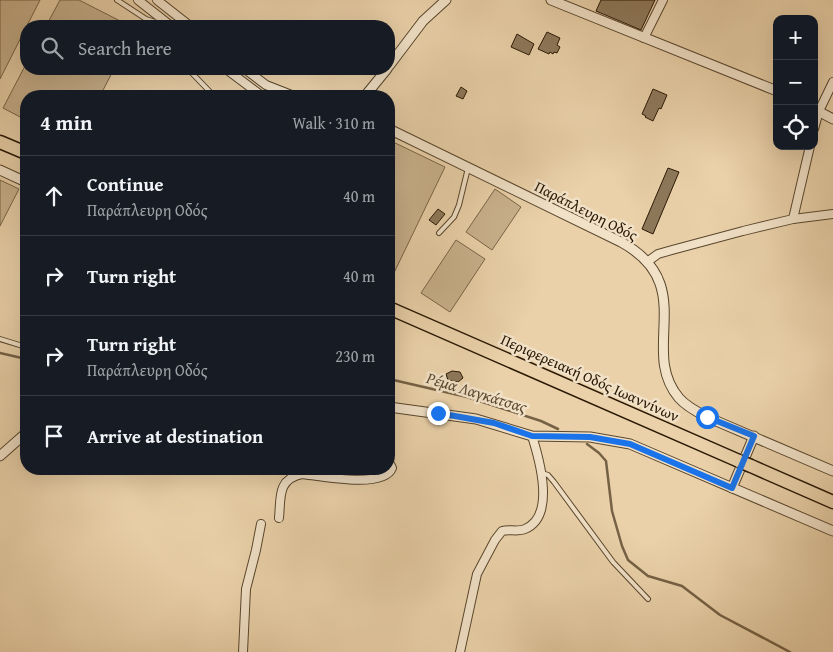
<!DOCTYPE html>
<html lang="en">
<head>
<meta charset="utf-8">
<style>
	body { margin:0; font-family:"Gentium Book Plus",serif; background:#20242c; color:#f1f3f6 }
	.controls { position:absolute; right:15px; top:15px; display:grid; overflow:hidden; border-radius:10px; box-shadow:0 5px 20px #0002 }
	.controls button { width:45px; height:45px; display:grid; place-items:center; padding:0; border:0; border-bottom:1px solid #363941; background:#171b24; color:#f1f3f6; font:25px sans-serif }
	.stop { position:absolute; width:15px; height:15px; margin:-11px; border:4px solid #1a73e8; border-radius:50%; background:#fff }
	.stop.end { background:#1a73e8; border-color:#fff; box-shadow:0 1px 5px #0008 }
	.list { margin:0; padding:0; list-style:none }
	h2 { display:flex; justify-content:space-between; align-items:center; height:65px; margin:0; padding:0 20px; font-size:21px }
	h2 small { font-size:16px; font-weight:400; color:#9ea1a6 }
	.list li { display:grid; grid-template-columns:32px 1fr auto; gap:15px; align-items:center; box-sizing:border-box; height:80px; padding:0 20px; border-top:1px solid #363941 }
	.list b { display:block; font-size:19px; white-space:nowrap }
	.list p { margin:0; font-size:16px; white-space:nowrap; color:#9ea1a6 }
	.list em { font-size:16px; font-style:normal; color:#9ea1a6 }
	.icon { flex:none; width:28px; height:28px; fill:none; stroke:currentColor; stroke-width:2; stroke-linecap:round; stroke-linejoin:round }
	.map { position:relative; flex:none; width:833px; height:652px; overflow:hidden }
	.search { position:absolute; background:#171b24; box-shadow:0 5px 20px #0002; left:20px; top:20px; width:375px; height:55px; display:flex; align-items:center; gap:12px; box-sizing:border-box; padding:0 18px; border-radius:20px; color:#9ea1a6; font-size:19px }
	.panel { position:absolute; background:#171b24; box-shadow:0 5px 20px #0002; left:20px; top:90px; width:375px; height:385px; border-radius:20px }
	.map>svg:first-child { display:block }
	.green { fill:#c9b28d; stroke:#796548 }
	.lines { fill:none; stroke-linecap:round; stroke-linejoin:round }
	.stream { stroke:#756145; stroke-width:2.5 }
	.building { fill:#8d785a; stroke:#291804 }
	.service-casing { stroke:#59462d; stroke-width:6 }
	.minor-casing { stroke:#59462d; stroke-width:10 }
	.tertiary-casing { stroke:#59462d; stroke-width:11 }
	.trunk-casing { stroke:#291804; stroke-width:15 }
	.service { stroke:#f1e1c7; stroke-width:4 }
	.minor { stroke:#f1e1c7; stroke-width:8 }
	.tertiary { stroke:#f1e1c7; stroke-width:9 }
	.trunk { stroke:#ead1a9; stroke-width:12 }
	.trunk-bridge-casing { stroke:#291804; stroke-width:15; stroke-linecap:butt }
	.trunk-bridge { stroke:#ead1a9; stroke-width:12 }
	.route { stroke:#1a73e8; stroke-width:6 }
	.labels { text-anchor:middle; stroke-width:5; stroke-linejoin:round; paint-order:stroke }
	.street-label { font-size:15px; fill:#291804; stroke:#f1e1c7 }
	.water-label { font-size:16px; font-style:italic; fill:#5c4930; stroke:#f1e1c7 }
</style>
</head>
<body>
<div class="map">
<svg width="833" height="652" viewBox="0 0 833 652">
	<rect width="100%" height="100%" fill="#ead1a9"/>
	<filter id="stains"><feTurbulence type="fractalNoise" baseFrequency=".004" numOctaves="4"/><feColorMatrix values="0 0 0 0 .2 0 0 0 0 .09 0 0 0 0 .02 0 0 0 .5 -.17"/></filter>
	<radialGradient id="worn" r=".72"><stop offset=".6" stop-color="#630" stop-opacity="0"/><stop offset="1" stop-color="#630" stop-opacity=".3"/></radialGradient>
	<g class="green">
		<polygon points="0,0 40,0 0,79"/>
		<polygon points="60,0 79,0 130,26 46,26"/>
		<polygon points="26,64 26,69 114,69 100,96 26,96 26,120 3,108"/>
		<polygon points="389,140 445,167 392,277 389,276"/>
		<polygon points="0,180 19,189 0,226"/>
		<polygon points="495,189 521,207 492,250 466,232"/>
		<polygon points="456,240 485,259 450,312 421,293"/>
	</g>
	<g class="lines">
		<g class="stream">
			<polyline points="0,353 26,359"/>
			<polyline points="389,379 467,397 541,421 558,429"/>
			<polyline points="587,444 599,453 606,461 612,511 622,546 628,560 648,576 682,586 720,615 790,652"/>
		</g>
	</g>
	<g class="building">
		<polygon points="601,0 655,0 641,30 596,11"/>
		<polygon points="547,32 560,38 557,45 560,47 557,53 554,52 553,54 550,52 549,54 538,49"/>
		<polygon points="517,34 534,44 529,55 511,47"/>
		<polygon points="461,87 467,91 463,99 456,96"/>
		<polygon points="653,89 667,95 661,109 659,108 653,121 645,117 646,116 642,114"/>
		<polygon points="668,168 679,172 653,234 642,229"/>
		<polygon points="438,209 445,214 436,225 429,220"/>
		<polygon points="452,371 460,372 463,378 458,382 448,380 446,374"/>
	</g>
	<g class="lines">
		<g class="service-casing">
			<g id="service">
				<polyline points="117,0 146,19 168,26"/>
				<polyline points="188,69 214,96"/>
				<polyline points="439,233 454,217 459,205 468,168"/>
				<polyline points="0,339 26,347"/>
				<polyline points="542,473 548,475 554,482 613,562 648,599"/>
			</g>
		</g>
		<g class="minor-casing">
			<g id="minor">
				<polyline points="138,0 171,26"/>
				<polyline points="157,0 190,26"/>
				<polyline points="644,38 663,0"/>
				<polyline points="226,69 262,96"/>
				<polyline points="245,69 266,85 294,96"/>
				<polyline points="814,129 819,111 833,82"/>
				<polyline points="793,219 810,146"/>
				<polyline points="647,262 658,254 672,250 743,231 793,219 833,214"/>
				<path d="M279 518C281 498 277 479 302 474 320 476 384 489 392 468L389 462"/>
				<polyline points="243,652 246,589 256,550 261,524"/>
				<path d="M460 652 477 574 495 540 502 531C509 529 518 532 525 529 556 516 539 458 532 436"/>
			</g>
		</g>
		<g class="tertiary-casing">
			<g id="tertiary">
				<polyline points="551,0 777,91"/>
				<polyline points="389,66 423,21 446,0"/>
				<polyline points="365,96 387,69"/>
				<polyline points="814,109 833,119"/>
				<path d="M389 129 621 242C700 285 638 350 679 398 686 406 697 412 707 417L833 471"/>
				<polyline points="0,170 26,182"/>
				<polyline points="389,407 476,419 532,436 590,437 630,444 833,531"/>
				<polyline points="0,456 26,433"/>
				<polyline points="732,488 754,436"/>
			</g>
		</g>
		<g class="trunk-casing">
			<g id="trunk">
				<polyline points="0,142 26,153"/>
				<polyline points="389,308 739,461"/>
				<polyline points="751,466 833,502"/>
			</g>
		</g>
		<use href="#service" class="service"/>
		<use href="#minor" class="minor"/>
		<use href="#tertiary" class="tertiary"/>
		<use href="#trunk" class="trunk"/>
		<g class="trunk-bridge-casing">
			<polyline id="trunk-bridge" points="739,461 751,466"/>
		</g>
		<use href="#trunk-bridge" class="trunk-bridge"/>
	</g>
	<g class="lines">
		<polyline class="route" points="438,413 494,423 532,436 590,437 630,444 732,488 754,436 707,417"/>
	</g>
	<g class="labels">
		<g class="street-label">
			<text transform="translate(586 211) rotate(27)" y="5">Παράπλευρη Οδός</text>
			<text transform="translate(590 378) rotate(24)" y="5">Περιφερειακή Οδός Ιωαννίνων</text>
		</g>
		<g class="water-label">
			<text transform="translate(477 392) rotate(17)" y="6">Ρέμα Λαγκάτσας</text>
		</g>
	</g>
	<rect width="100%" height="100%" filter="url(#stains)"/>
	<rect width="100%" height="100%" fill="url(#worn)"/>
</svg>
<div class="controls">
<button>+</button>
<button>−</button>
<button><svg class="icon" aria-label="locate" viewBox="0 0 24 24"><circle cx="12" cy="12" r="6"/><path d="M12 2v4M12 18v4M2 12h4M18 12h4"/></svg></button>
</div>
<div class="stop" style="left:707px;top:417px"></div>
<div class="stop end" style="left:438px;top:413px"></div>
<div class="search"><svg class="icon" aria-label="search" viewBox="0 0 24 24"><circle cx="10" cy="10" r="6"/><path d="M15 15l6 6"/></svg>Search here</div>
<section class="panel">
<h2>4 min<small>Walk · 310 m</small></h2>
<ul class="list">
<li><svg class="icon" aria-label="ahead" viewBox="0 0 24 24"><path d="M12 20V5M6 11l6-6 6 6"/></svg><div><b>Continue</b><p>Παράπλευρη Οδός</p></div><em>40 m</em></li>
<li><svg class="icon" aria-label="right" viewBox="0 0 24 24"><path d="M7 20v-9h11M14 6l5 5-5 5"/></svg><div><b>Turn right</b></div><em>40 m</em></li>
<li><svg class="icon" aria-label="right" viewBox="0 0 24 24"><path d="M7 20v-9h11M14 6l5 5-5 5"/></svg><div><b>Turn right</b><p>Παράπλευρη Οδός</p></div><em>230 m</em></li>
<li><svg class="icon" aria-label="arrive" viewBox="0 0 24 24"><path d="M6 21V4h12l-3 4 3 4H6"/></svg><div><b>Arrive at destination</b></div></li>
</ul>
</section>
</div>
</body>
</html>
